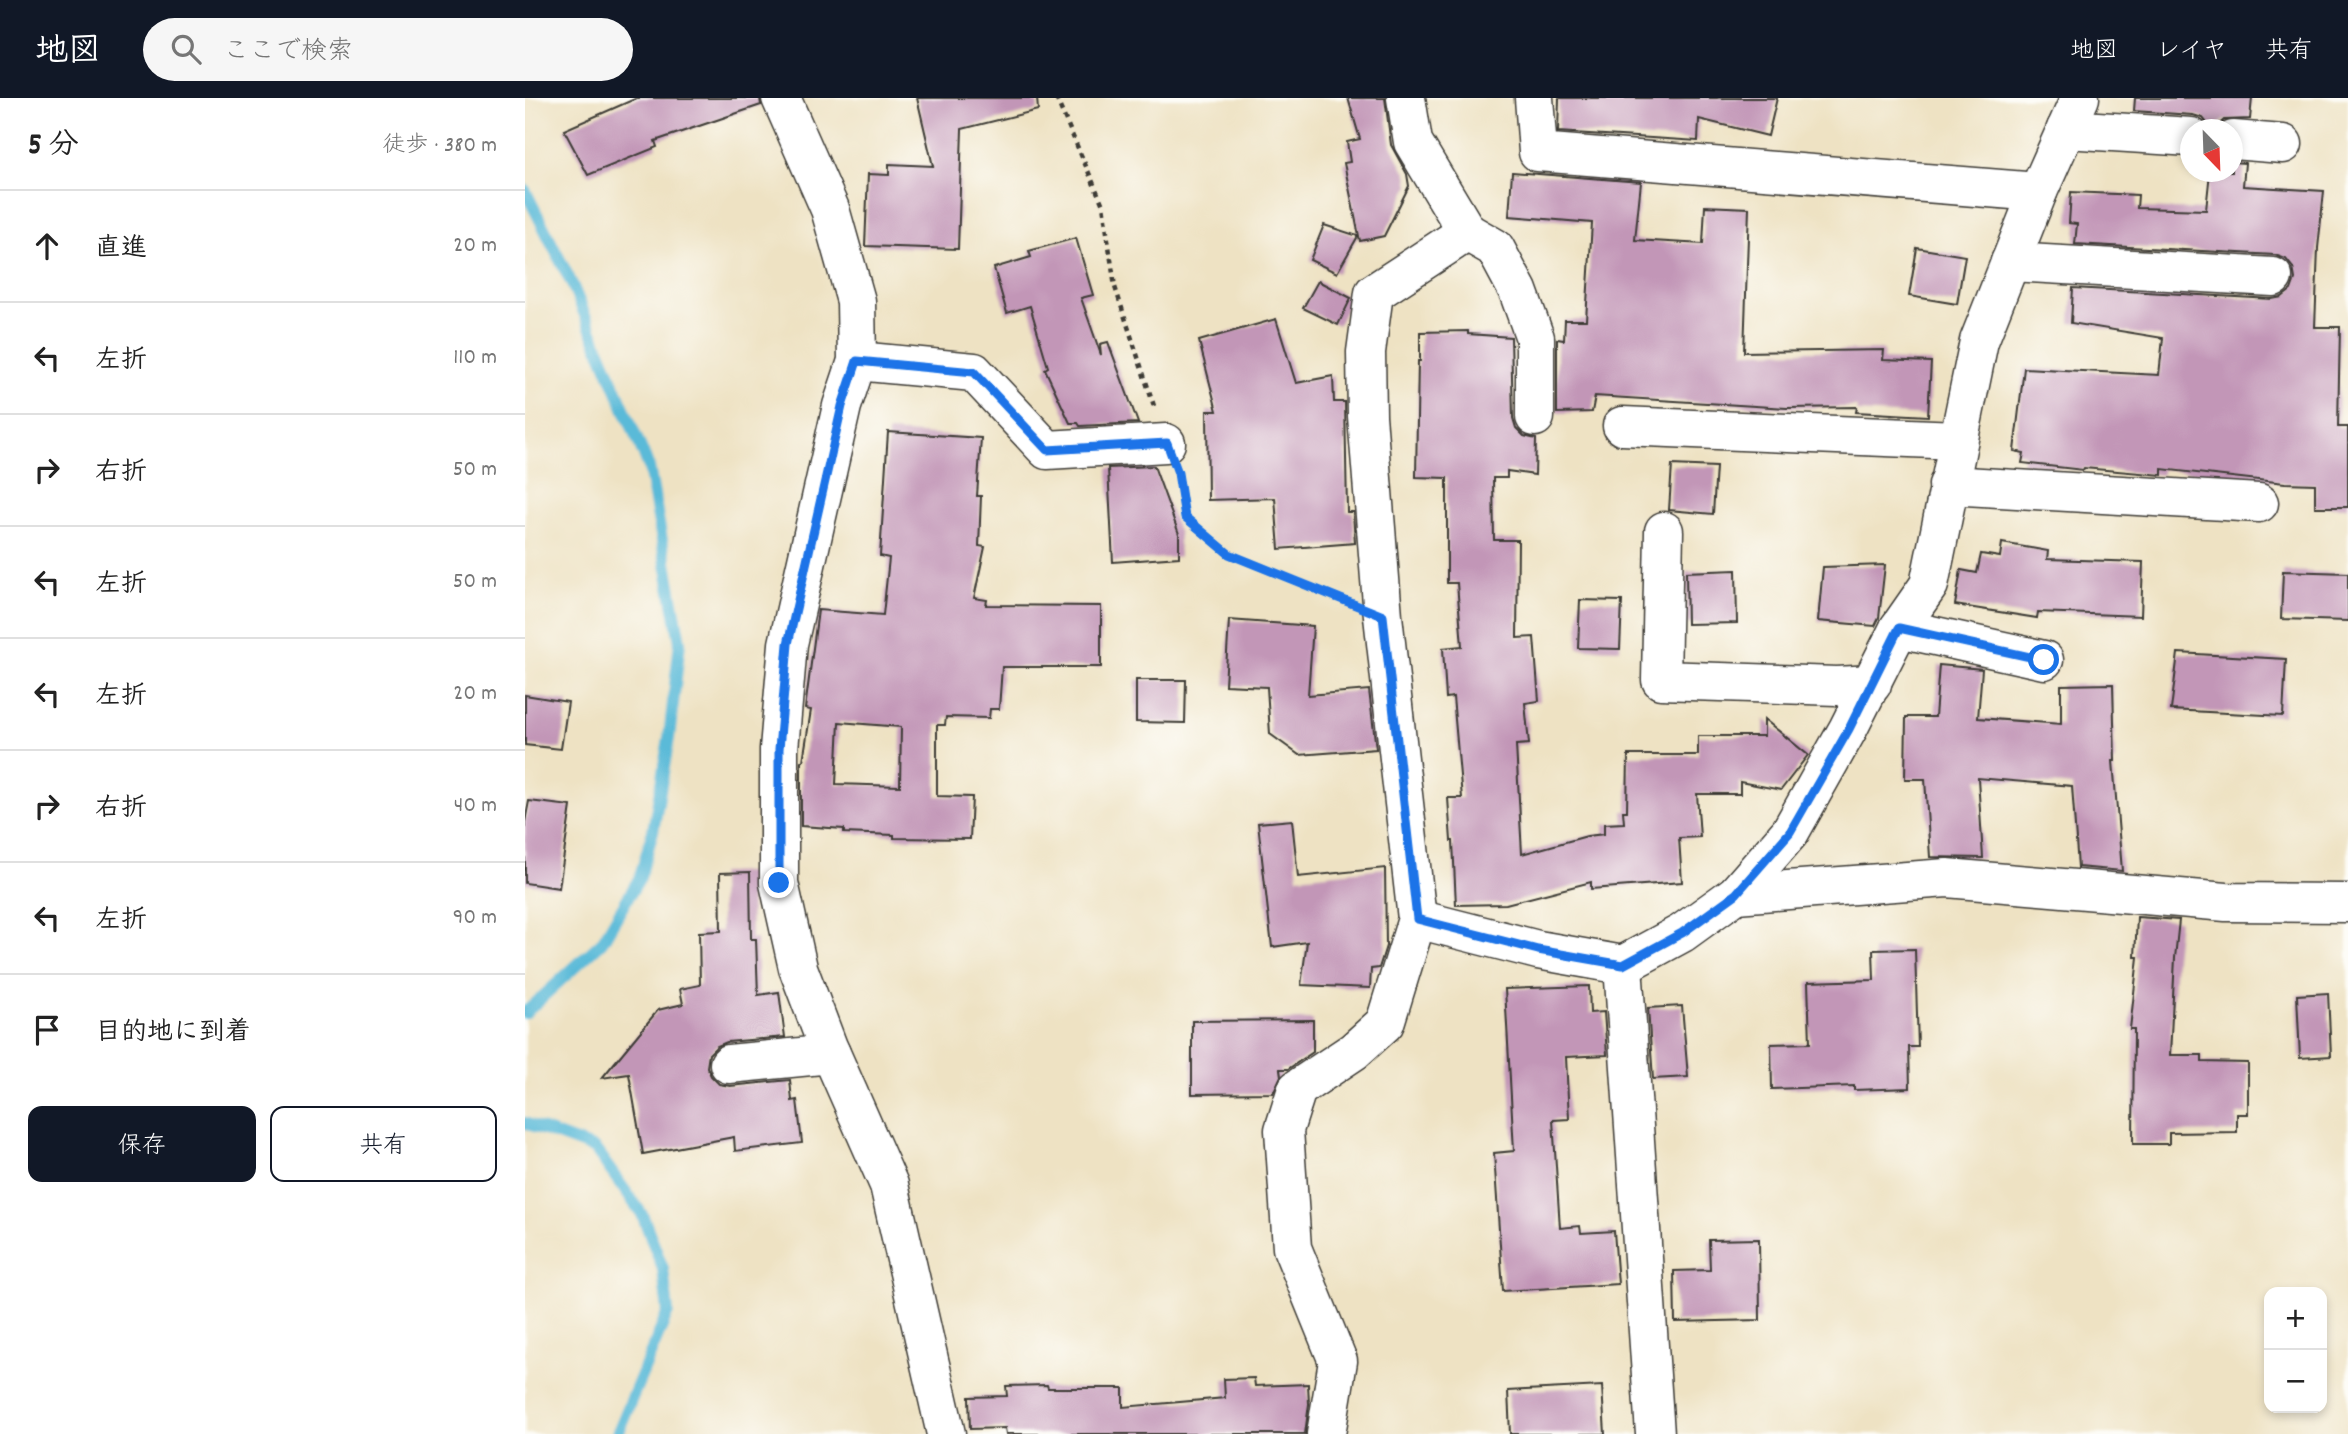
<!DOCTYPE html>
<html lang="ja">
<head>
<meta charset="utf-8">
<style>
	body { margin:0; font-family:Dekko,"Klee One",sans-serif; background:#f6f6f6; color:#222 }
	.controls { position:absolute; right:21px; bottom:21px; display:grid; overflow:hidden; border-radius:14px; box-shadow:0 4px 10px #0003 }
	.controls button { width:63px; height:63px; display:grid; place-items:center; padding:0; border:0; border-bottom:2px solid #e0e0e0; background:#fff; color:#222; font:35px sans-serif }
	.compass { position:absolute; left:1655px; top:21px; width:63px; height:63px; border-radius:50%; background:#fff; box-shadow:0 4px 10px #0003; rotate:157deg }
	.stop { position:absolute; width:21px; height:21px; margin:-16px; border:5px solid #1a73e8; border-radius:50%; background:#fff }
	.stop.end { background:#1a73e8; border-color:#fff; box-shadow:0 2px 7px #0008 }
	.list { margin:0; padding:0; list-style:none }
	h2 { display:flex; justify-content:space-between; align-items:center; height:91px; margin:0; padding:0 28px; font-size:30px }
	h2 small { font-size:23px; font-weight:400; color:#767676 }
	.list li { display:grid; grid-template-columns:46px 1fr auto; gap:21px; align-items:center; box-sizing:border-box; height:112px; padding:0 28px; border-top:2px solid #e0e0e0 }
	.list b { display:block; font-size:26px; white-space:nowrap }
	.list em { font-size:23px; font-style:normal; color:#767676 }
	.actions { display:flex; gap:14px; padding:21px 28px }
	.actions a { flex:1; padding:16px 0; border:2px solid #111827; border-radius:14px; text-align:center; font-size:24px; color:#111827 }
	.actions .main { background:#111827; color:#fff }
	.icon { flex:none; width:38px; height:38px; fill:none; stroke:currentColor; stroke-width:2; stroke-linecap:round; stroke-linejoin:round }
	.map { position:relative; flex:none; width:1823px; height:1336px; overflow:hidden }
	header { display:flex; align-items:center; gap:42px; box-sizing:border-box; height:98px; padding:0 35px; background:#111827; color:#fff }
	header strong { font-size:33px }
	nav { display:flex; gap:38px; margin-inline-start:auto; font-size:24px }
	.search { width:490px; height:63px; background:#f6f6f6; display:flex; align-items:center; gap:18px; box-sizing:border-box; padding:0 24px; border-radius:38px; color:#767676; font-size:26px }
	main { display:flex }
	aside { flex:1; background:#fff }
	.map>svg:first-child { display:block }
	.lines { fill:none; stroke-linecap:round; stroke-linejoin:round }
	.stream { stroke:#5abad8; stroke-width:12 }
	.building { fill:#c296b7; fill-rule:evenodd }
	.minor-casing { stroke:#3c3a35; stroke-width:41 }
	.path { stroke:#3c3a35; stroke-width:4.5; stroke-dasharray:5 5; stroke-linecap:butt }
	.minor { stroke:#fff; stroke-width:38 }
	.route { stroke:#1a73e8; stroke-width:9 }
</style>
</head>
<body>
<header>
<strong>地図</strong>
<div class="search"><svg class="icon" aria-label="search" viewBox="0 0 24 24"><circle cx="10" cy="10" r="6"/><path d="M15 15l6 6"/></svg>ここで検索</div>
<nav><a>地図</a><a>レイヤ</a><a>共有</a></nav>
</header>
<main>
<aside>
<h2>5 分<small>徒歩 · 380 m</small></h2>
<ul class="list">
<li><svg class="icon" aria-label="ahead" viewBox="0 0 24 24"><path d="M12 20V5M6 11l6-6 6 6"/></svg><div><b>直進</b></div><em>20 m</em></li>
<li><svg class="icon" aria-label="left" viewBox="0 0 24 24"><path d="M17 20v-9H6M10 6l-5 5 5 5"/></svg><div><b>左折</b></div><em>110 m</em></li>
<li><svg class="icon" aria-label="right" viewBox="0 0 24 24"><path d="M7 20v-9h11M14 6l5 5-5 5"/></svg><div><b>右折</b></div><em>50 m</em></li>
<li><svg class="icon" aria-label="left" viewBox="0 0 24 24"><path d="M17 20v-9H6M10 6l-5 5 5 5"/></svg><div><b>左折</b></div><em>50 m</em></li>
<li><svg class="icon" aria-label="left" viewBox="0 0 24 24"><path d="M17 20v-9H6M10 6l-5 5 5 5"/></svg><div><b>左折</b></div><em>20 m</em></li>
<li><svg class="icon" aria-label="right" viewBox="0 0 24 24"><path d="M7 20v-9h11M14 6l5 5-5 5"/></svg><div><b>右折</b></div><em>40 m</em></li>
<li><svg class="icon" aria-label="left" viewBox="0 0 24 24"><path d="M17 20v-9H6M10 6l-5 5 5 5"/></svg><div><b>左折</b></div><em>90 m</em></li>
<li><svg class="icon" aria-label="arrive" viewBox="0 0 24 24"><path d="M6 21V4h12l-3 4 3 4H6"/></svg><div><b>目的地に到着</b></div></li>
</ul>
<div class="actions"><a class="main">保存</a><a>共有</a></div>
</aside>
<div class="map">
<svg width="1823" height="1336" viewBox="0 0 1823 1336">
	<rect width="100%" height="100%" fill="#fdfcf7"/>
	<filter id="ink" filterUnits="userSpaceOnUse"><feTurbulence type="fractalNoise" baseFrequency=".0143" numOctaves="2"/><feDisplacementMap in="SourceGraphic" scale="14" xChannelSelector="R" yChannelSelector="G"/><feConvolveMatrix kernelMatrix="1 2 1 2 8 2 1 2 1" color-interpolation-filters="sRGB"/></filter>
	<filter id="wash" filterUnits="userSpaceOnUse"><feTurbulence type="fractalNoise" baseFrequency=".00686" numOctaves="4" result="noise"/><feDisplacementMap in="SourceGraphic" scale="28" xChannelSelector="R" yChannelSelector="G"/><feGaussianBlur stdDeviation="1.57" result="paint"/><feColorMatrix in="noise" values="0 0 0 0 0 0 0 0 0 0 0 0 0 0 0 0 0 1.4 0 .05"/><feComposite in="paint" operator="in"/></filter>
	<g filter="url(#wash)">
		<rect width="100%" height="100%" fill="#eee2c3"/>
		<g class="lines">
			<g class="stream">
				<polyline points="0,92 46,184 124,369 155,544 144,640 128,733 115,779 77,844 0,915"/>
				<polyline points="0,1025 70,1051 117,1116 138,1171 143,1214 92,1336"/>
			</g>
		</g>
		<g id="blocks">
			<g class="building">
				<polygon points="112,0 235,0 236,7 130,43 132,49 63,77 39,32"/>
				<polygon points="392,0 512,0 513,12 437,31 433,151 340,148 343,76 364,77 364,66 408,68"/>
				<polygon points="823,0 860,0 866,47 882,76 884,88 859,138 835,143 819,65 825,64 822,44 835,41"/>
				<polygon points="1034,0 1252,0 1243,38 1174,21 1173,43 1033,34"/>
				<polygon points="1610,0 1727,0 1725,21 1699,22 1689,31 1686,30 1678,20 1668,17 1609,13"/>
				<polygon points="1707,64 1720,65 1718,88 1799,93 1793,150 1790,229 1815,229 1813,329 1823,329 1823,409 1790,409 1790,386 1760,385 1637,371 1637,377 1559,370 1558,372 1497,365 1499,355 1489,353 1499,270 1634,277 1638,240 1546,225 1548,190 1747,201 1757,199 1766,192 1770,181 1768,170 1761,161 1750,157 1550,146 1552,126 1544,125 1546,94 1613,97 1612,110 1681,112 1685,74 1707,74"/>
				<polygon points="987,74 1116,84 1110,142 1178,146 1180,108 1224,110 1219,254 1359,252 1358,262 1406,264 1403,318 1331,314 1332,309 1262,310 1070,298 1067,314 1032,315 1032,241 1039,242 1040,222 1061,222 1067,125 984,118"/>
				<polygon points="799,127 833,138 812,175 785,162"/>
				<polygon points="551,140 568,197 556,200 576,257 575,246 583,244 613,325 555,328 553,325 545,325 520,271 523,269 505,208 482,215 469,170 506,159 504,153"/>
				<polygon points="1392,150 1440,158 1432,206 1384,198"/>
				<polygon points="793,183 826,200 813,227 778,210"/>
				<polygon points="751,221 771,285 808,278 809,304 820,304 822,414 828,414 830,445 754,451 750,400 683,402 682,313 692,313 674,243"/>
				<polygon points="943,233 943,236 986,239 988,320 991,330 999,338 1011,341 1010,377 982,373 982,380 968,380 969,442 993,442 992,540 1009,539 1014,603 1000,605 1004,646 991,647 997,756 1062,738 1079,736 1079,726 1099,725 1098,713 1102,713 1103,657 1173,657 1173,638 1239,638 1239,621 1283,657 1256,692 1215,684 1215,696 1172,696 1175,739 1154,740 1157,784 1066,791 1066,784 981,806 931,807 928,743 926,743 923,700 937,700 928,599 921,600 918,550 937,548 932,485 922,485 922,380 891,379 893,263 895,263 895,234"/>
				<path d="M363 334 456 340 452 398H456L454 448 460 449 449 500 462 502 461 507 576 508V569H477L474 611H465L464 620 421 619 420 627H412V698L447 699 445 741 369 740V737L319 735V731L276 728V664L278 663 286 612 280 611 293 512 358 517 364 460 355 458ZM314 624 376 629 375 688 311 686Z"/>
				<polygon points="1147,367 1191,369 1188,416 1144,412"/>
				<polygon points="629,368 654,436 654,459 588,464 583,370"/>
				<polygon points="1477,445 1523,453 1522,461 1618,464 1616,518 1513,514 1512,520 1430,507 1436,472 1452,475 1456,456 1475,459"/>
				<polygon points="1360,467 1354,520 1350,528 1293,523 1298,469"/>
				<polygon points="1211,472 1212,525 1162,526 1161,474"/>
				<polygon points="1758,473 1823,475 1823,523 1756,521"/>
				<polygon points="1055,502 1097,503 1095,551 1053,550"/>
				<polygon points="704,522 788,528 783,597 844,592 851,651 774,657 745,636 742,589 700,587"/>
				<polygon points="1653,555 1761,561 1758,618 1646,612"/>
				<polygon points="1414,567 1457,571 1453,620 1536,626 1536,587 1588,586 1590,663 1588,663 1597,773 1553,769 1547,688 1453,680 1458,760 1405,759 1400,681 1380,681 1381,619 1410,619"/>
				<polygon points="611,582 661,582 660,625 611,624"/>
				<polygon points="0,597 43,604 36,651 0,647"/>
				<polygon points="4,703 46,708 34,790 0,785 0,724"/>
				<polygon points="767,722 773,779 860,770 861,848 854,870 846,871 845,890 776,887 782,844 747,849 733,725"/>
				<polygon points="225,774 226,841 231,841 233,897 254,894 260,939 202,944 192,948 184,956 182,969 186,978 194,986 205,988 265,982 267,1003 272,1002 277,1045 210,1053 209,1039 118,1056 104,976 77,980 133,912 158,906 155,891 175,887 174,834 196,833 195,775"/>
				<polygon points="1612,819 1654,822 1650,860 1645,957 1677,957 1677,964 1723,965 1723,1016 1712,1016 1712,1034 1644,1035 1644,1046 1608,1046 1609,931 1605,931 1613,859 1610,859"/>
				<polygon points="1390,851 1393,949 1384,949 1385,990 1329,992 1329,988 1247,991 1246,946 1285,945 1283,884 1349,882 1348,852"/>
				<polygon points="1064,888 1065,915 1079,914 1082,957 1041,959 1044,1021 1028,1022 1035,1130 1055,1128 1056,1135 1089,1133 1093,1186 978,1193 969,1055 989,1053 980,891"/>
				<polygon points="1803,895 1806,958 1775,960 1772,897"/>
				<polygon points="1157,908 1163,979 1128,981 1123,910"/>
				<polygon points="788,922 788,954 763,971 755,971 756,978 748,995 667,996 667,923"/>
				<polygon points="1234,1141 1235,1222 1150,1224 1149,1173 1185,1172 1184,1142"/>
				<polygon points="729,1280 730,1288 783,1286 784,1306 780,1336 481,1336 480,1330 445,1331 444,1299 482,1298 481,1288 522,1287 523,1290 598,1290 598,1309 700,1300 699,1281"/>
				<polygon points="1077,1288 1080,1336 985,1336 983,1293"/>
			</g>
		</g>
	</g>
	<g filter="url(#ink)">
		<use href="#blocks" fill-opacity="0" stroke="#3c3a35" stroke-width="2"/>
		<g class="lines">
			<g class="minor-casing">
				<g id="minor">
					<polyline points="256,0 305,111 331,203 332,263 317,308 263,546 254,651 254,785 273,870 303,949 364,1087 421,1336"/>
					<polyline points="881,0 888,44 942,134 970,150 993,193 1010,240 1010,319"/>
					<polyline points="1009,0 1013,54 1513,94"/>
					<polyline points="1541,31 1666,39"/>
					<polyline points="1708,42 1758,46"/>
					<polyline points="1485,164 1748,179"/>
					<polyline points="332,263 449,274 522,352 641,345"/>
					<polyline points="1097,328 1433,342"/>
					<polyline points="1423,387 1734,405"/>
					<polyline points="1139,433 1136,582 1312,588 1347,586"/>
					<polyline points="1374,530 1519,562"/>
					<polyline points="1211,796 1422,780 1701,804 1823,805"/>
					<polyline points="892,821 1013,852 1098,867 1157,835 1211,796 1265,734 1323,631 1374,530 1404,487 1454,243 1513,94 1555,0"/>
					<polyline points="1098,867 1130,1336"/>
					<polyline points="204,966 306,956"/>
					<polyline points="801,1336 813,1263 767,1150 759,1032 772,991 829,953 860,925 892,821 858,518 842,318 841,254 849,195 942,134"/>
				</g>
			</g>
			<g class="path">
				<polyline points="531,0 578,107 590,189 629,308"/>
				<polyline points="654,382 660,419 704,456 816,501"/>
			</g>
			<use href="#minor" class="minor"/>
		</g>
	</g>
	<g class="lines" filter="url(#ink)">
		<polyline class="route" points="254,785 254,651 263,546 317,308 332,263 449,274 522,352 642,345 653,375 660,419 704,456 858,518 892,821 1013,852 1098,867 1157,835 1211,796 1265,734 1324,631 1374,530 1519,562"/>
	</g>
</svg>
<div class="controls">
<button>+</button>
<button>−</button>
</div>
<svg class="compass" viewBox="-18 -18 36 36"><path d="M0-13l5 13h-10z" fill="#e53935"/><path d="M0 13l5-13h-10z" fill="#767676"/></svg>
<div class="stop" style="left:1519px;top:562px"></div>
<div class="stop end" style="left:254px;top:785px"></div>
</div>
</main>
</body>
</html>
